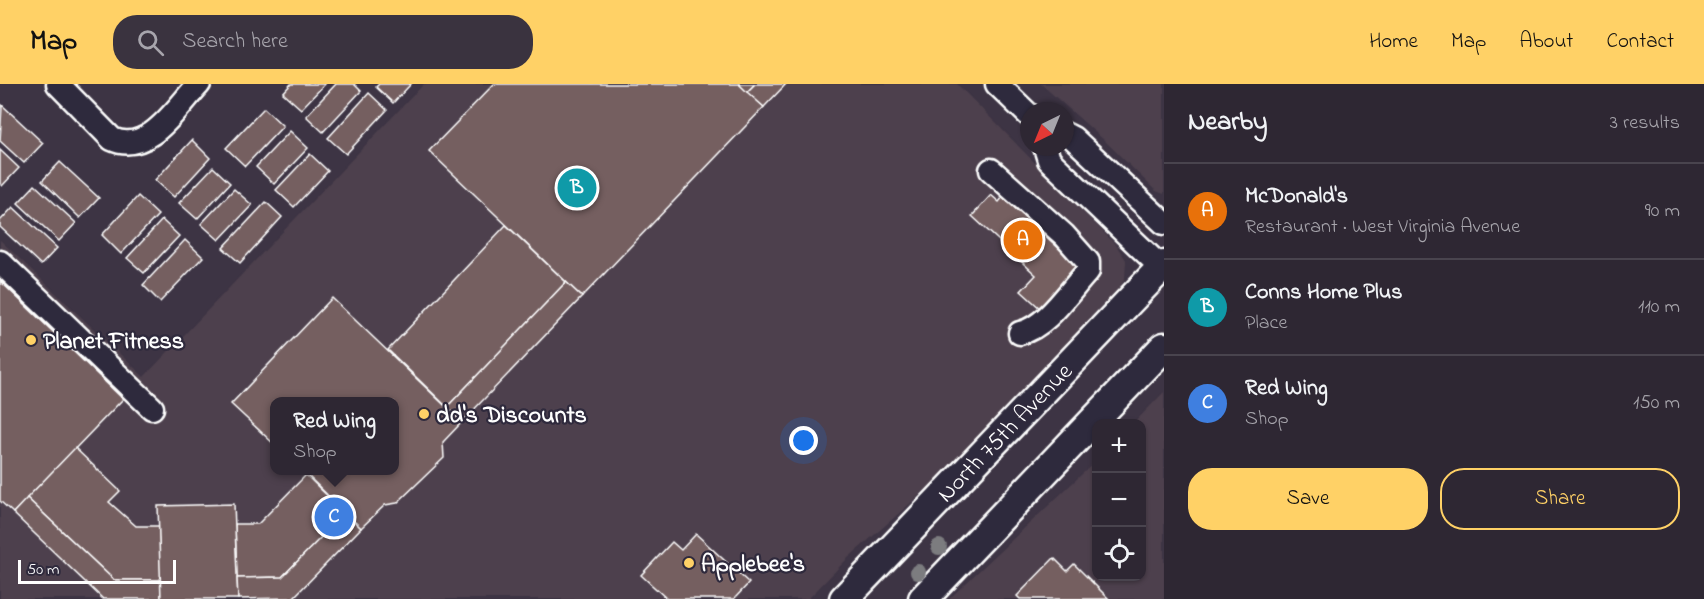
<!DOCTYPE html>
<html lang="en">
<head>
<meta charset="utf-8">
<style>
	body { margin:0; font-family:"Indie Flower",sans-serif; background:#3a333f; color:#f1f3f6 }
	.controls { position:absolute; right:18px; bottom:18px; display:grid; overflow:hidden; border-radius:12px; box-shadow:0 2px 4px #0004 }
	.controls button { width:54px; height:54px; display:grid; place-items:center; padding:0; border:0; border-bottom:2px solid #49444e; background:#2e2733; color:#f1f3f6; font:30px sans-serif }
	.compass { position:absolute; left:1020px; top:18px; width:54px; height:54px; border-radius:50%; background:#2e2733; box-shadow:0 2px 4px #0004; rotate:223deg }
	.scale { position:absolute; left:18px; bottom:15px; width:158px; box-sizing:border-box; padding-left:6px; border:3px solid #fff; border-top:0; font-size:16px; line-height:21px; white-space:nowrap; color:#fff; -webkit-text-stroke:4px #2f2a3d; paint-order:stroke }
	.you { position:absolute; left:804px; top:357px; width:21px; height:21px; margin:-15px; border:4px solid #fff; border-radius:50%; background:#1a73e8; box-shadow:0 0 0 9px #1a73e833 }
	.badge { display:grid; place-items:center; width:39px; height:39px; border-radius:50%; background:#ffd166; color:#fff; font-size:20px; font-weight:700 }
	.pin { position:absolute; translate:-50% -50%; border:3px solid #fff; box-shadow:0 2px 6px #0006 }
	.popup { position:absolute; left:270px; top:313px; width:129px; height:78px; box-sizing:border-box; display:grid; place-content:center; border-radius:12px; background:#2e2733; filter:drop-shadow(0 2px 4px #0005); font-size:20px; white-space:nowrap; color:#a7a5ac }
	.popup b { font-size:22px; color:#f1f3f6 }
	.popup::after { content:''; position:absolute; left:50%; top:100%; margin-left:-12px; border:12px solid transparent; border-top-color:#2e2733 }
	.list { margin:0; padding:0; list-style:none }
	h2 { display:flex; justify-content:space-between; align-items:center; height:78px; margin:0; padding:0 24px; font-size:26px }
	h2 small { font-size:20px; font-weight:400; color:#a7a5ac }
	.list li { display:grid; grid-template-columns:39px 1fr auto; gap:18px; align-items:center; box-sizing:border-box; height:96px; padding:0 24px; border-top:2px solid #49444e }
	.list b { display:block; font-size:22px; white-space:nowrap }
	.list p { margin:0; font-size:20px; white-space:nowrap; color:#a7a5ac }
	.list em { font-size:20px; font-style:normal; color:#a7a5ac }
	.actions { display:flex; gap:12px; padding:18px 24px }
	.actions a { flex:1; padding:14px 0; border:2px solid #ffd166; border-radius:24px; text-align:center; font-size:21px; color:#ffd166 }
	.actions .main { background:#ffd166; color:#111 }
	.icon { flex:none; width:33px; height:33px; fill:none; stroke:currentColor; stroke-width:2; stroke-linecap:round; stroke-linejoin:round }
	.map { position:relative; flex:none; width:1164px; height:515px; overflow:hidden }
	header { display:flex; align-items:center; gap:36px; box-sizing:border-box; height:84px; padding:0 30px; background:#ffd166; color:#111 }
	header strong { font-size:28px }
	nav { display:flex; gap:33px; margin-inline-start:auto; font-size:21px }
	.search { width:420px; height:54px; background:#3a333f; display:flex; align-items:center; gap:15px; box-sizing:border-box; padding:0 21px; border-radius:24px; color:#a7a5ac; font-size:22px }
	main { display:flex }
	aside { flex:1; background:#2e2733 }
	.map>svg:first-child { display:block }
	.built { fill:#4e414d; fill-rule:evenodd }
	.building { fill:#745e61; stroke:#fff; stroke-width:1.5 }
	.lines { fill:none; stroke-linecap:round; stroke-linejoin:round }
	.minor-casing { stroke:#fff; stroke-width:27 }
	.major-casing { stroke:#fff; stroke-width:33 }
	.minor { stroke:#2f2a3d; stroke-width:22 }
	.major { stroke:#2f2a3d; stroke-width:28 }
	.tree { fill:#7b7b7f }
	.poi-dot { fill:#ffd166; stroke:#2f2a3d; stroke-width:2 }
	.labels { text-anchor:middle; stroke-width:4.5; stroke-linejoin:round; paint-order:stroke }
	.poi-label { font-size:24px; font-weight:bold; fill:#fff; stroke:#2f2a3d; text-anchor:start }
	.street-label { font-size:24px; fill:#fff; stroke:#2f2a3d }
</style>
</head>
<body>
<header>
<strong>Map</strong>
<div class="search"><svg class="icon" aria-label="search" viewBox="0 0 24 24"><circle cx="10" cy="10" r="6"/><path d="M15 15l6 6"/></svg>Search here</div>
<nav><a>Home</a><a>Map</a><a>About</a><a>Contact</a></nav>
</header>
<main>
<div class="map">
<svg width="1164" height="515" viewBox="0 0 1164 515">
	<rect width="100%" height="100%" fill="#3d3444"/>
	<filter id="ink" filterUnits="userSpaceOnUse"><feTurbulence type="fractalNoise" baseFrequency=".0167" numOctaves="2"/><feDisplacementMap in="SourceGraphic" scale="12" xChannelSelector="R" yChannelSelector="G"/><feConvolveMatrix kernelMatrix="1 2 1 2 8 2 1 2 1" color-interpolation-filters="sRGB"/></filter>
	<g filter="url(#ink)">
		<g class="built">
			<path d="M424 0H957L1116 161 1126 176 1125 194 1120 203 929 403 848 474 808 515H0V156L144 293ZM274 318H394V386H274Z"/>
			<polygon points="1041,0 1164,0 1164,110 1156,107 1104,56"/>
			<polygon points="1164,308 1164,515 949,515 1096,377 1096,492 1142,492 1142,340 1134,339"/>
		</g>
		<g class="building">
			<polygon points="291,0 325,0 301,25 283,9"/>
			<polygon points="336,0 354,0 361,7 323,48 306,32"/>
			<polygon points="379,0 411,0 393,19 376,3"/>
			<polygon points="494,0 739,0 764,23 582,213 429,67"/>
			<polygon points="739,0 755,0 747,8"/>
			<polygon points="755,0 786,0 764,23 747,8"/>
			<polygon points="369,9 387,26 346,70 328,54"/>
			<polygon points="2,21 43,59 24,79 0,57"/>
			<polygon points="264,24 283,42 245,82 226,64"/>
			<polygon points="290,47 308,64 274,100 256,83"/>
			<polygon points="192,56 210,74 174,113 155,96"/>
			<polygon points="0,66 19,84 2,102 0,100"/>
			<polygon points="310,70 328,87 294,123 276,106"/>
			<polygon points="60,78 99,114 80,134 42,97"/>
			<polygon points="213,83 230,99 197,135 179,119"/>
			<polygon points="35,101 76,139 59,157 18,119"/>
			<polygon points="234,105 252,121 219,156 201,140"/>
			<polygon points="991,111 999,118 1003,113 1075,179 1079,186 1042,226 1021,207 1036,191 972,132"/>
			<polygon points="138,112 158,131 121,170 102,151"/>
			<polygon points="266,118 282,133 240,179 223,164"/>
			<polygon points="13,123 57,164 41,181 0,143 0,137"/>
			<polygon points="162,136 179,152 144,189 127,174"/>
			<polygon points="506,141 566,198 447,323 388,266"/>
			<polygon points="185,156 203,173 160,218 143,201"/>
			<polygon points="0,197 123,315 13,429 0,417"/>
			<polygon points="566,198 582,213 462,338 447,323"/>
			<polygon points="332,214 462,338 443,358 444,374 397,419 385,421 361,444 302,386 394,386 394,318 274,318 274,360 231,320"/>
			<polygon points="75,364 120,407 109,418 136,442 159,442 161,496 114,496 27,414"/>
			<polygon points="306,391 345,429 282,493 237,494 235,440 258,440"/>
			<polygon points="27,414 114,496 161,496 161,515 103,515 13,429"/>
			<polygon points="234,420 238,515 161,515 158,422"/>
			<polygon points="345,429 361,444 293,514 238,515 237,494 282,493"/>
			<polygon points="696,450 749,499 734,515 667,515 641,491 672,458 681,466"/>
			<polygon points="1054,474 1067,487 1074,480 1109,515 1020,515 1017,512"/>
		</g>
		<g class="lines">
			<g class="minor-casing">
				<g id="minor">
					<path d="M58 0 112 55C148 72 177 23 199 0"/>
					<polyline points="997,0 1029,31"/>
					<polyline points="1065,50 1073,54 1164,139"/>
					<polyline points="1045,63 1049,76 1164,186"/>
					<path d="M991 86 1064 151 1088 178V187C1069 207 1047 243 1020 249"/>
					<polyline points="0,178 152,324"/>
				</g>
			</g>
			<g class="major-casing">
				<g id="major">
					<polyline points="844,515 1164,181"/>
					<polyline points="923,515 1164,263"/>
				</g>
			</g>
			<use href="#minor" class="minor"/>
			<use href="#major" class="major"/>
		</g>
		<g class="tree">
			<circle cx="939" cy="463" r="8"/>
			<circle cx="918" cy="488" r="8"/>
		</g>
	</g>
	<g class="poi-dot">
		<circle cx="31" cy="256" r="6"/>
		<circle cx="424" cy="330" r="6"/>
		<circle cx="689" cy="479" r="6"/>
	</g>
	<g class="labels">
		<g class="poi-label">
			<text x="43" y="264">Planet Fitness</text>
			<text x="436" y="338">dd's Discounts</text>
			<text x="701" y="487">Applebee's</text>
		</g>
		<g class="street-label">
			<text transform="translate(1004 348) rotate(-46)" y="8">North 75th Avenue</text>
		</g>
	</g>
</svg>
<div class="controls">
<button>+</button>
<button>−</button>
<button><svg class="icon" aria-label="locate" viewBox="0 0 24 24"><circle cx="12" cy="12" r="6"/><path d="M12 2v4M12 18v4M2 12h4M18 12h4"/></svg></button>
</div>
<svg class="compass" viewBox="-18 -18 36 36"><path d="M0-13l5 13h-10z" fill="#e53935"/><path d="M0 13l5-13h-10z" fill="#a7a5ac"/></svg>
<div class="scale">50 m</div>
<div class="you"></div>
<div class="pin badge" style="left:1023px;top:156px;background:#e8710a">A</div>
<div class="pin badge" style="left:577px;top:104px;background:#0f9aa8">B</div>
<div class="pin badge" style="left:334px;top:433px;background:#3f7fe0">C</div>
<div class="popup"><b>Red Wing</b>Shop</div>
</div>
<aside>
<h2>Nearby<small>3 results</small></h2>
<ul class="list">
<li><span class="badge" style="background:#e8710a">A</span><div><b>McDonald's</b><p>Restaurant · West Virginia Avenue</p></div><em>90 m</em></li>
<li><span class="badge" style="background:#0f9aa8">B</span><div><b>Conns Home Plus</b><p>Place</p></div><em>110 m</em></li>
<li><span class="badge" style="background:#3f7fe0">C</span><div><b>Red Wing</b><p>Shop</p></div><em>150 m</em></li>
</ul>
<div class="actions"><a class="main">Save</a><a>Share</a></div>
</aside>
</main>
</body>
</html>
